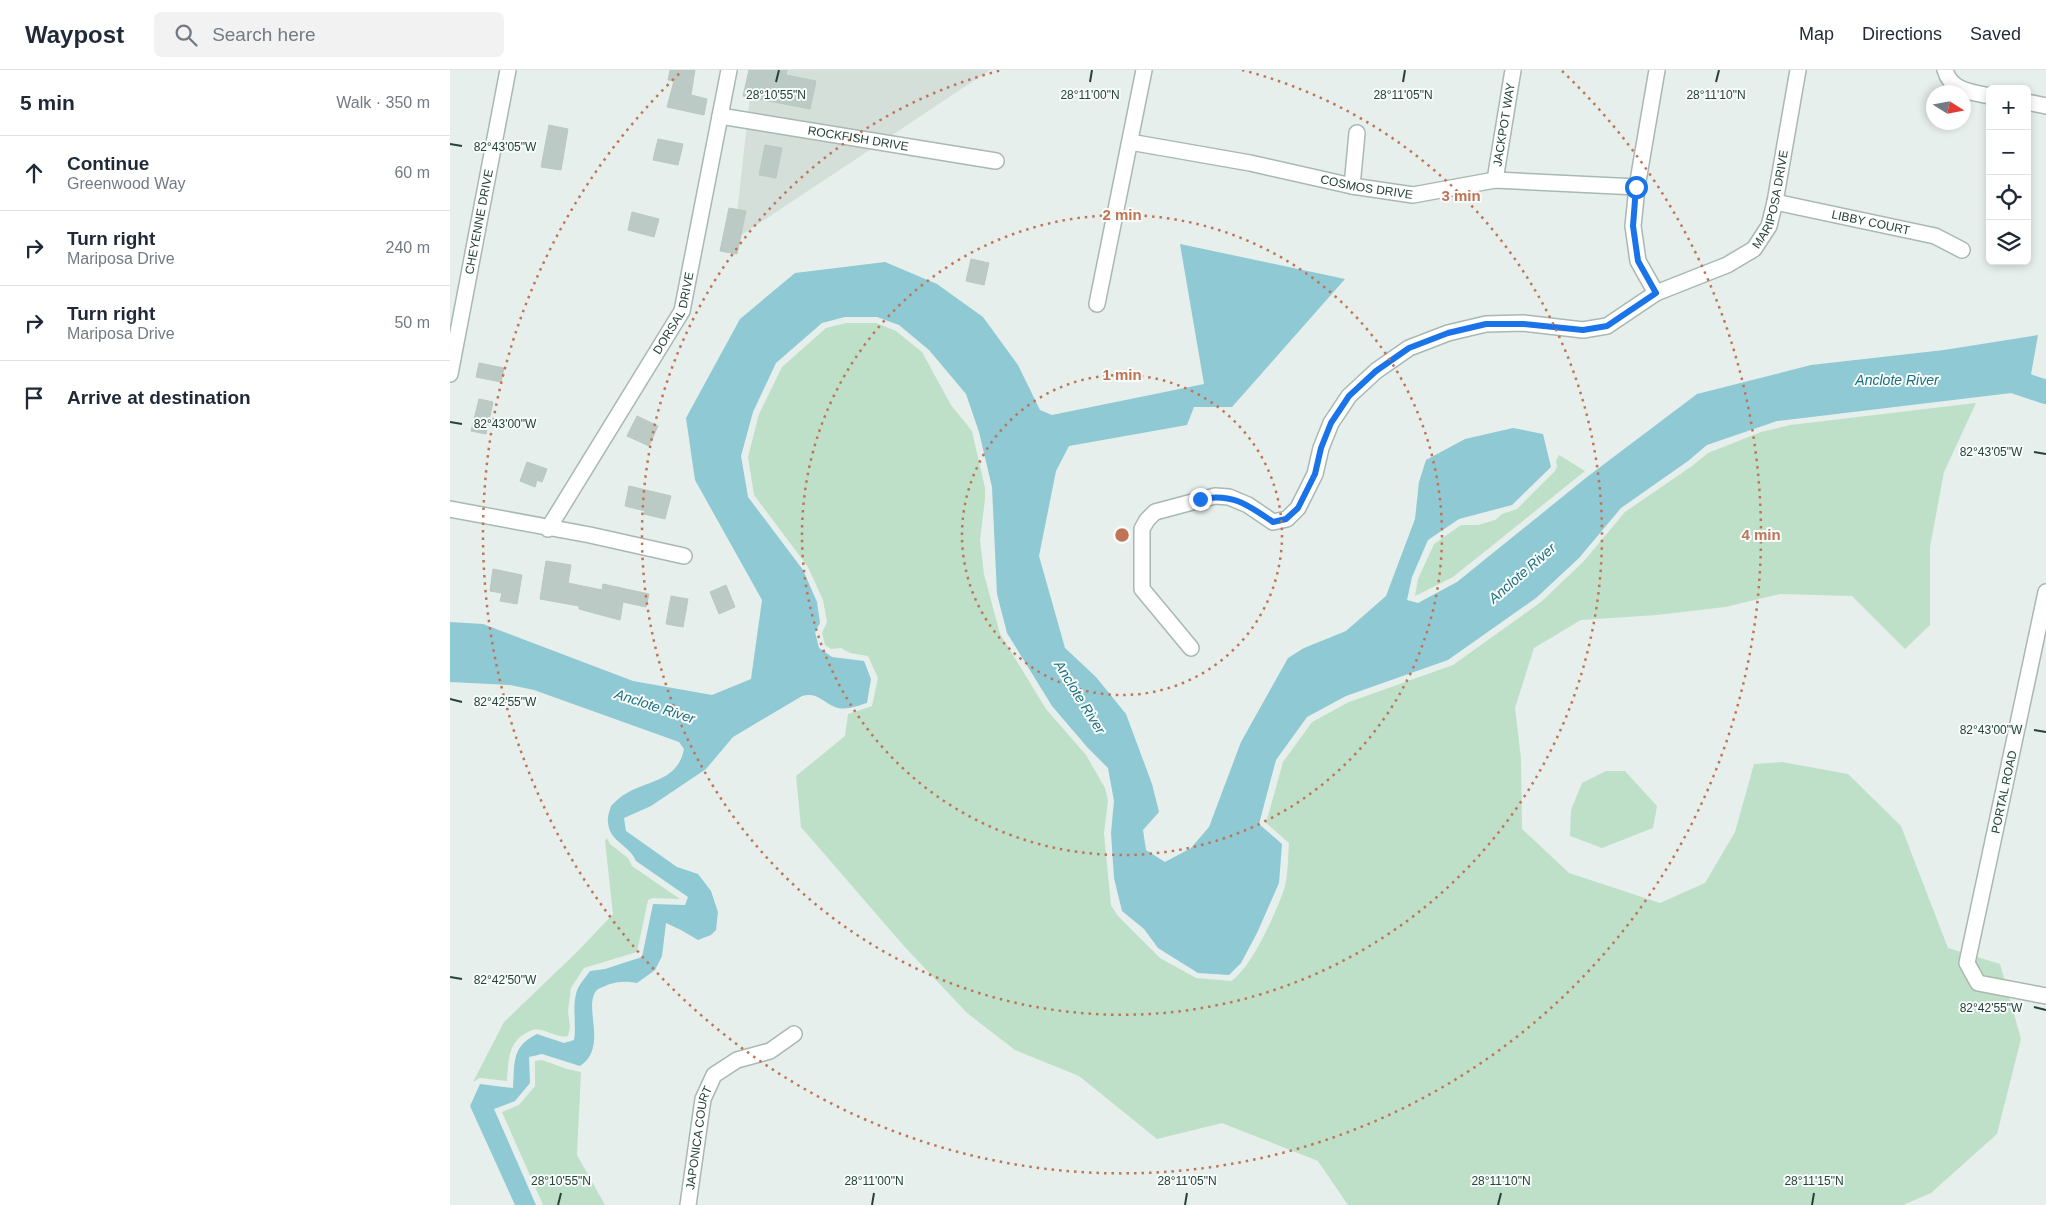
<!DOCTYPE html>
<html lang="en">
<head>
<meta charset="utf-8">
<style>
	body { margin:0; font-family:Arial,sans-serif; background:#f2f2f3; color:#1f2937 }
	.controls { position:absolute; right:15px; top:15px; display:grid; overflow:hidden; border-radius:8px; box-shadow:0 2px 8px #0003 }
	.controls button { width:45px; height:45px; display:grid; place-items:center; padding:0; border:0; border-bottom:1px solid #e0e1e3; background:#fff; color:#1f2937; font:25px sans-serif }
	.compass { position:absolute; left:1476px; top:15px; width:45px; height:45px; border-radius:50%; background:#fff; box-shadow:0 2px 8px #0003; rotate:101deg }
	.stop { position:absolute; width:15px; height:15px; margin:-11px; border:4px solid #1a73e8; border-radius:50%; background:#fff }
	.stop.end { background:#1a73e8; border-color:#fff; box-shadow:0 1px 5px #0008 }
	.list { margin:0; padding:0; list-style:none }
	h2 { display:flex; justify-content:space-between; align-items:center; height:65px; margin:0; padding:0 20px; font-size:21px }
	h2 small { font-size:16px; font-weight:400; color:#747a83 }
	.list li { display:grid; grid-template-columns:32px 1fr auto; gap:15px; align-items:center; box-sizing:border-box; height:75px; padding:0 20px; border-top:1px solid #e0e1e3 }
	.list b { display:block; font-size:19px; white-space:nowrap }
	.list p { margin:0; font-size:16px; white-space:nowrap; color:#747a83 }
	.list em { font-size:16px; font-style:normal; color:#747a83 }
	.icon { flex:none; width:28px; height:28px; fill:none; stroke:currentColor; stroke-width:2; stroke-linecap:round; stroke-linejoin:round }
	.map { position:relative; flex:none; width:1596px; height:1135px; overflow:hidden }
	header { display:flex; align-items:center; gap:30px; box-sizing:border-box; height:70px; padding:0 25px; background:#fff; border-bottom:1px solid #e0e1e3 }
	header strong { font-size:24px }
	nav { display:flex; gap:28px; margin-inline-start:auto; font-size:18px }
	.search { width:350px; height:45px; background:#f2f2f3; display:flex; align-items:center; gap:12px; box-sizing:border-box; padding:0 18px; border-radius:8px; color:#747a83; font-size:19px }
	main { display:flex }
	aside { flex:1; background:#fff }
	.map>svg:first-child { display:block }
	.built { fill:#d4dfda }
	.green { fill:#bfe0c8 }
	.water { fill:#8ec9d4 }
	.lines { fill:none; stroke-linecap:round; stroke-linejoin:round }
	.river { stroke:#8ec9d4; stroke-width:24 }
	.building { fill:#bbcac4; stroke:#b8c9c2 }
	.minor-casing { stroke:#a8b8b2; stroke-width:18 }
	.minor { stroke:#fff; stroke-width:15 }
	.route { stroke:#1a73e8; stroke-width:6 }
	.ticks { fill:none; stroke:#24423a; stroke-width:2 }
	.ring { fill:none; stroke:#c07456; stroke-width:2.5; stroke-dasharray:2.5 5 }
	.labels { text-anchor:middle; stroke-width:4; stroke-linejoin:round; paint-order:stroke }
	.street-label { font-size:12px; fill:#24423a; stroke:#f7fbf9 }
	.water-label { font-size:14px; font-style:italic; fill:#1c6f80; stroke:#f7fbf9 }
	.ticks-label { font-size:12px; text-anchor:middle; fill:#24423a; stroke:#f7fbf9; stroke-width:4; stroke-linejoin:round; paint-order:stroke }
	.centre { fill:#c07456; stroke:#f7fbf9; stroke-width:2.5 }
	.ring-label { font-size:15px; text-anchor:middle; font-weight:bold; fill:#c07456; stroke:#f7fbf9; stroke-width:4; stroke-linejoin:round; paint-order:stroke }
</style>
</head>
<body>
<header>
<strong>Waypost</strong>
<div class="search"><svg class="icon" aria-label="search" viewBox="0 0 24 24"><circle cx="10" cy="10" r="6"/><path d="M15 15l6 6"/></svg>Search here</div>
<nav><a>Map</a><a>Directions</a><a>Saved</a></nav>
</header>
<main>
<aside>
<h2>5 min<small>Walk · 350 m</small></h2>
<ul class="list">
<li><svg class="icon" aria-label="ahead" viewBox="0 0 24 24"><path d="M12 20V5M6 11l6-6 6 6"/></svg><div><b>Continue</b><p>Greenwood Way</p></div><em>60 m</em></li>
<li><svg class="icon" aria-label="right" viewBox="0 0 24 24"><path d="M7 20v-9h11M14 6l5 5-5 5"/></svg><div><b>Turn right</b><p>Mariposa Drive</p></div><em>240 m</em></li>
<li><svg class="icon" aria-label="right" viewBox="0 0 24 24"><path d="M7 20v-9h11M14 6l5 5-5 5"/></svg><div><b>Turn right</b><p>Mariposa Drive</p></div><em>50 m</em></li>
<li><svg class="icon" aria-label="arrive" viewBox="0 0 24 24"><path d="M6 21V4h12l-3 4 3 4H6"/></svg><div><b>Arrive at destination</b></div></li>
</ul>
</aside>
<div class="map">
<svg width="1596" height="1135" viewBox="0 0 1596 1135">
	<rect width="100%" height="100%" fill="#e6efeb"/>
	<polygon class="built" points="303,0 540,0 284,170"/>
	<g class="green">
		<path d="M396 253H426L446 261 472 282 501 335 522 361 535 418V429L530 470 534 504 550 564 596 639 636 685 655 718 658 731 654 763 661 835 667 845 710 888 746 908 781 911C801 899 828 839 835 816 838 803 838 787 839 773L816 753 833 692 862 652 899 632 1003 595 1091 532 1134 491 1175 442 1242 396 1258 383 1311 362 1340 355 1526 333 1494 402 1480 477V555L1455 579 1402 526 1330 524 1275 537 1207 545 1131 550 1084 578 1065 638 1071 688 1072 759 1119 803 1210 833 1255 813 1285 762 1304 694 1332 692 1398 704 1451 756 1498 878 1550 894 1571 969 1547 1064 1481 1123 1453 1135H898L868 1091 772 1053 707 1069 629 1006 565 980 517 943 453 875 351 757 346 706 395 666 398 644 422 636 428 608 418 586 400 583 391 578 381 579 375 575 372 563 377 552 373 530 358 497 304 425 298 387 309 344 332 297 376 258Z"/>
		<polygon points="1109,385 1135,401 1003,507 965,526 968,509 984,474 1011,455 1028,455 1045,450 1052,444 1067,439 1105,401 1107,397 1106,391"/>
		<polygon points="1156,701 1175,701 1207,736 1203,758 1152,778 1120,766 1121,740 1132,713"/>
		<path d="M157 768 160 774 178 788 182 796 230 829 203 828 198 830 187 882 134 898 121 918 118 941 120 957 118 966C109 968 100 962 91 960 86 958 82 960 76 963 58 972 58 993 57 1011L30 1008 23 1012 54 952 129 880 163 844 155 771Z"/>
		<polygon points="92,990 117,999 131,1002 127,1085 155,1135 93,1135 52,1042 69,1035 85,1016 85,991"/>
	</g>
	<path class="water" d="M730 174 895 209 782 337H744L737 355 619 376 606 401 589 486 615 578 646 607 676 644 702 714 709 742 693 760 696 780 715 792 741 778 759 757 791 672 838 588 854 578 896 561 936 526 965 449 969 412 976 390 1015 369 1063 358 1093 364 1101 397 1062 435 1009 449 978 470 962 507 957 530 968 533 1007 512 1137 407 1247 324 1361 295 1494 280 1588 265 1578 321 1327 351 1257 375 1238 391 1171 438 1129 488 1086 528 998 590 896 626 857 647 826 690 809 754 832 774 829 813 807 863 791 893 779 905 748 903 708 878 694 859 672 841 664 808 661 763 664 731 658 698 638 678 602 636 557 563 547 524 542 417 529 362 516 324 479 280 449 255 427 247H395L372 253 326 293 303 342 291 386 298 427 353 500 367 532 370 553 365 562 369 578 382 587 414 591 421 609 417 633C407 636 395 641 385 637 372 632 368 622 352 626L283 667 256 699 201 736 174 748 176 761 227 797 248 804 261 821 268 842 266 860 261 865 248 870 231 860 216 853 212 886 205 900 187 913C175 911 169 911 157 915 154 917 149 918 147 920 132 936 159 977 130 996L92 984 79 987 80 1013 65 1031 44 1039 86 1135H65L20 1036 30 1014 63 1018C65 992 61 977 87 964L114 973 124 970C127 954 121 934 128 918 131 912 136 907 140 901L155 899 192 887 203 834 235 835 238 827 186 791C180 775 159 772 158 752 157 747 160 740 161 736 166 731 171 726 177 723 199 710 228 711 234 679L229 672 84 620 60 615 0 612V552L33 554 183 611 262 625 301 609 312 530 245 410 236 348 290 249 345 203 435 192 487 214 533 247 568 295 590 340 602 345 754 314Z"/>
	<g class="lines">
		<polyline class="river" points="1548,306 1596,322"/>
	</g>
	<g class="building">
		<polygon points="220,0 245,0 241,25 257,29 254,45 217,37 224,11 218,10"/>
		<polygon points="299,0 337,0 336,5 366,11 360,39 293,26"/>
		<polygon points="99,55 118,59 111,100 91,97"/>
		<polygon points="208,69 233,74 228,95 203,90"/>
		<polygon points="315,75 332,78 326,108 309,105"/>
		<polygon points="279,138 296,141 287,184 270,181"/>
		<polygon points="182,142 209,149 204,167 178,160"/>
		<polygon points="521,189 539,193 534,215 516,211"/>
		<polygon points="29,293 54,298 51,312 26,307"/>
		<polygon points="29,329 43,332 36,364 21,361"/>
		<polygon points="187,346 208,356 199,376 177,366"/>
		<polygon points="77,392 97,399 92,412 87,410 85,417 70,411"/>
		<polygon points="179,416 221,426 215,449 194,444 195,441 175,436"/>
		<polygon points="96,491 121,495 118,513 152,520 153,514 199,524 196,537 173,532 170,550 129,539 129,536 90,529"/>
		<polygon points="43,499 72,505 67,534 50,531 52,523 40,521"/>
		<polygon points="276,515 285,537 269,544 260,522"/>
		<polygon points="221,526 238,529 233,557 216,554"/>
	</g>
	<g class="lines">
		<g class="minor-casing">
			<g id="minor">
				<path d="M1495 0C1501 21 1521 22 1540 26"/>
				<polyline points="1577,32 1596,36"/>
				<path id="s1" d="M270 46 546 91"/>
				<path id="s2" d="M680 72 800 93 902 116 963 125 1045 110 1187 117"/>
				<path id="s3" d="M1045 110 1063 0"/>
				<polyline points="902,116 907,63"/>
				<path id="s4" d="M1325 132 1485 166 1512 180"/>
				<polyline points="1206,223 1188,191 1183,156 1187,117 1207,0"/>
				<polyline points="647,234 694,0"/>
				<path id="s5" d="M0 304 58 0"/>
				<polyline points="0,439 140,465 234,486"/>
				<path id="s6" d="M98 459 232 241 279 0"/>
				<polyline points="1596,522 1517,893 1528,913 1596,926"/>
				<path id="s7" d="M741 578 692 519V459L697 450 705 442 765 426 779 427 798 435 823 452 837 449 848 438 865 404 871 378 881 353 899 326 926 301 959 278 998 263 1036 254 1073 253 1133 260 1157 256 1206 223 1277 195 1304 179 1319 156 1325 132 1348 0"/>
				<path id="s8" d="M238 1135 253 1029 264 1005 287 990 320 981 344 964"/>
			</g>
		</g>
		<use href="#minor" class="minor"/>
	</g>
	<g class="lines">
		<path class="route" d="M750 429C782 423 797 434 823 452L836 449 848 438 865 404 871 378 881 353 899 326 926 301 959 278 998 263 1036 254H1073L1133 260 1157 256 1206 223 1188 191 1183 156 1186 117"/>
	</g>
	<path class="ticks" d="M326 12 329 0M640 12 642 0M953 12 955 0M1266 12 1269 0M0 74 12 76M0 352 12 354M1584 382 1596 384M0 629 12 632M1584 660 1596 662M0 907 12 909M1584 937 1596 940M108 1135 111 1123M422 1135 424 1123M735 1135 737 1123M1048 1135 1051 1123M1362 1135 1364 1123"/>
	<g class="ring">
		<circle cx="672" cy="465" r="160"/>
		<circle cx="672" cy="465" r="320"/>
		<path d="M792 0A480 480 0 1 1 552 0"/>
		<path d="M1112 1A639 639 0 1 1 232 1"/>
	</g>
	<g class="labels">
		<g class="street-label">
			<text dy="4" stroke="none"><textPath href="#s3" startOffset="56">JACKPOT WAY</textPath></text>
			<text dy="4" stroke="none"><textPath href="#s1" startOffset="140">ROCKFISH DRIVE</textPath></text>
			<text dy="4" stroke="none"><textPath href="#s2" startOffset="241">COSMOS DRIVE</textPath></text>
			<text dy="4" stroke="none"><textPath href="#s7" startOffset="939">MARIPOSA DRIVE</textPath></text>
			<text dy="4" stroke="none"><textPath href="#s5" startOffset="155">CHEYENNE DRIVE</textPath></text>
			<text dy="4" stroke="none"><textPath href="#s4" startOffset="98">LIBBY COURT</textPath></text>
			<text dy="4" stroke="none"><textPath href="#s6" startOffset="251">DORSAL DRIVE</textPath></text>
			<text transform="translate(1554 722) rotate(-78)" y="4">PORTAL ROAD</text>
			<text dy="4" stroke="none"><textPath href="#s8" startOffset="68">JAPONICA COURT</textPath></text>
		</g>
		<g class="water-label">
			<text x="1447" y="315">Anclote River</text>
			<text transform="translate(1072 503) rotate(-41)" y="5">Anclote River</text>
			<text transform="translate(630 627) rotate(58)" y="5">Anclote River</text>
			<text transform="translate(205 636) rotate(18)" y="5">Anclote River</text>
		</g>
	</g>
	<g class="ticks-label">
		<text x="326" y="29">28°10'55"N</text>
		<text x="640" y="29">28°11'00"N</text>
		<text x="953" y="29">28°11'05"N</text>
		<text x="1266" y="29">28°11'10"N</text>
		<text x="55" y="81">82°43'05"W</text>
		<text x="55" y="358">82°43'00"W</text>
		<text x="1541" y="386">82°43'05"W</text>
		<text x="55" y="636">82°42'55"W</text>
		<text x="1541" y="664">82°43'00"W</text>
		<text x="55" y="914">82°42'50"W</text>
		<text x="1541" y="942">82°42'55"W</text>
		<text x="111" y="1115">28°10'55"N</text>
		<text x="424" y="1115">28°11'00"N</text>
		<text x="737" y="1115">28°11'05"N</text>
		<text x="1051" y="1115">28°11'10"N</text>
		<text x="1364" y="1115">28°11'15"N</text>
	</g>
	<circle cx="672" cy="465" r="8" class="centre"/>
	<g class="ring-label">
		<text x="1011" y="131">3 min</text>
		<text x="672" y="150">2 min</text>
		<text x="672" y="310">1 min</text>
		<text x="1311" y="470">4 min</text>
	</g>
</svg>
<div class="controls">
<button>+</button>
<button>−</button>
<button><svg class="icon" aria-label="locate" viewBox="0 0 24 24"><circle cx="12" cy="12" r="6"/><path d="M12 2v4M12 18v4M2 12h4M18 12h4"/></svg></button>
<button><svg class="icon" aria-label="layers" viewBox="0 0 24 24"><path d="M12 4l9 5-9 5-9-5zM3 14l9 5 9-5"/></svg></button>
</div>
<svg class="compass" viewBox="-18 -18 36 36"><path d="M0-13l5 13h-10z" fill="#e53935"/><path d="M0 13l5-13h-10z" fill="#747a83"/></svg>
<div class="stop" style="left:1186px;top:117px"></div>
<div class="stop end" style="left:750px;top:429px"></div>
</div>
</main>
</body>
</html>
